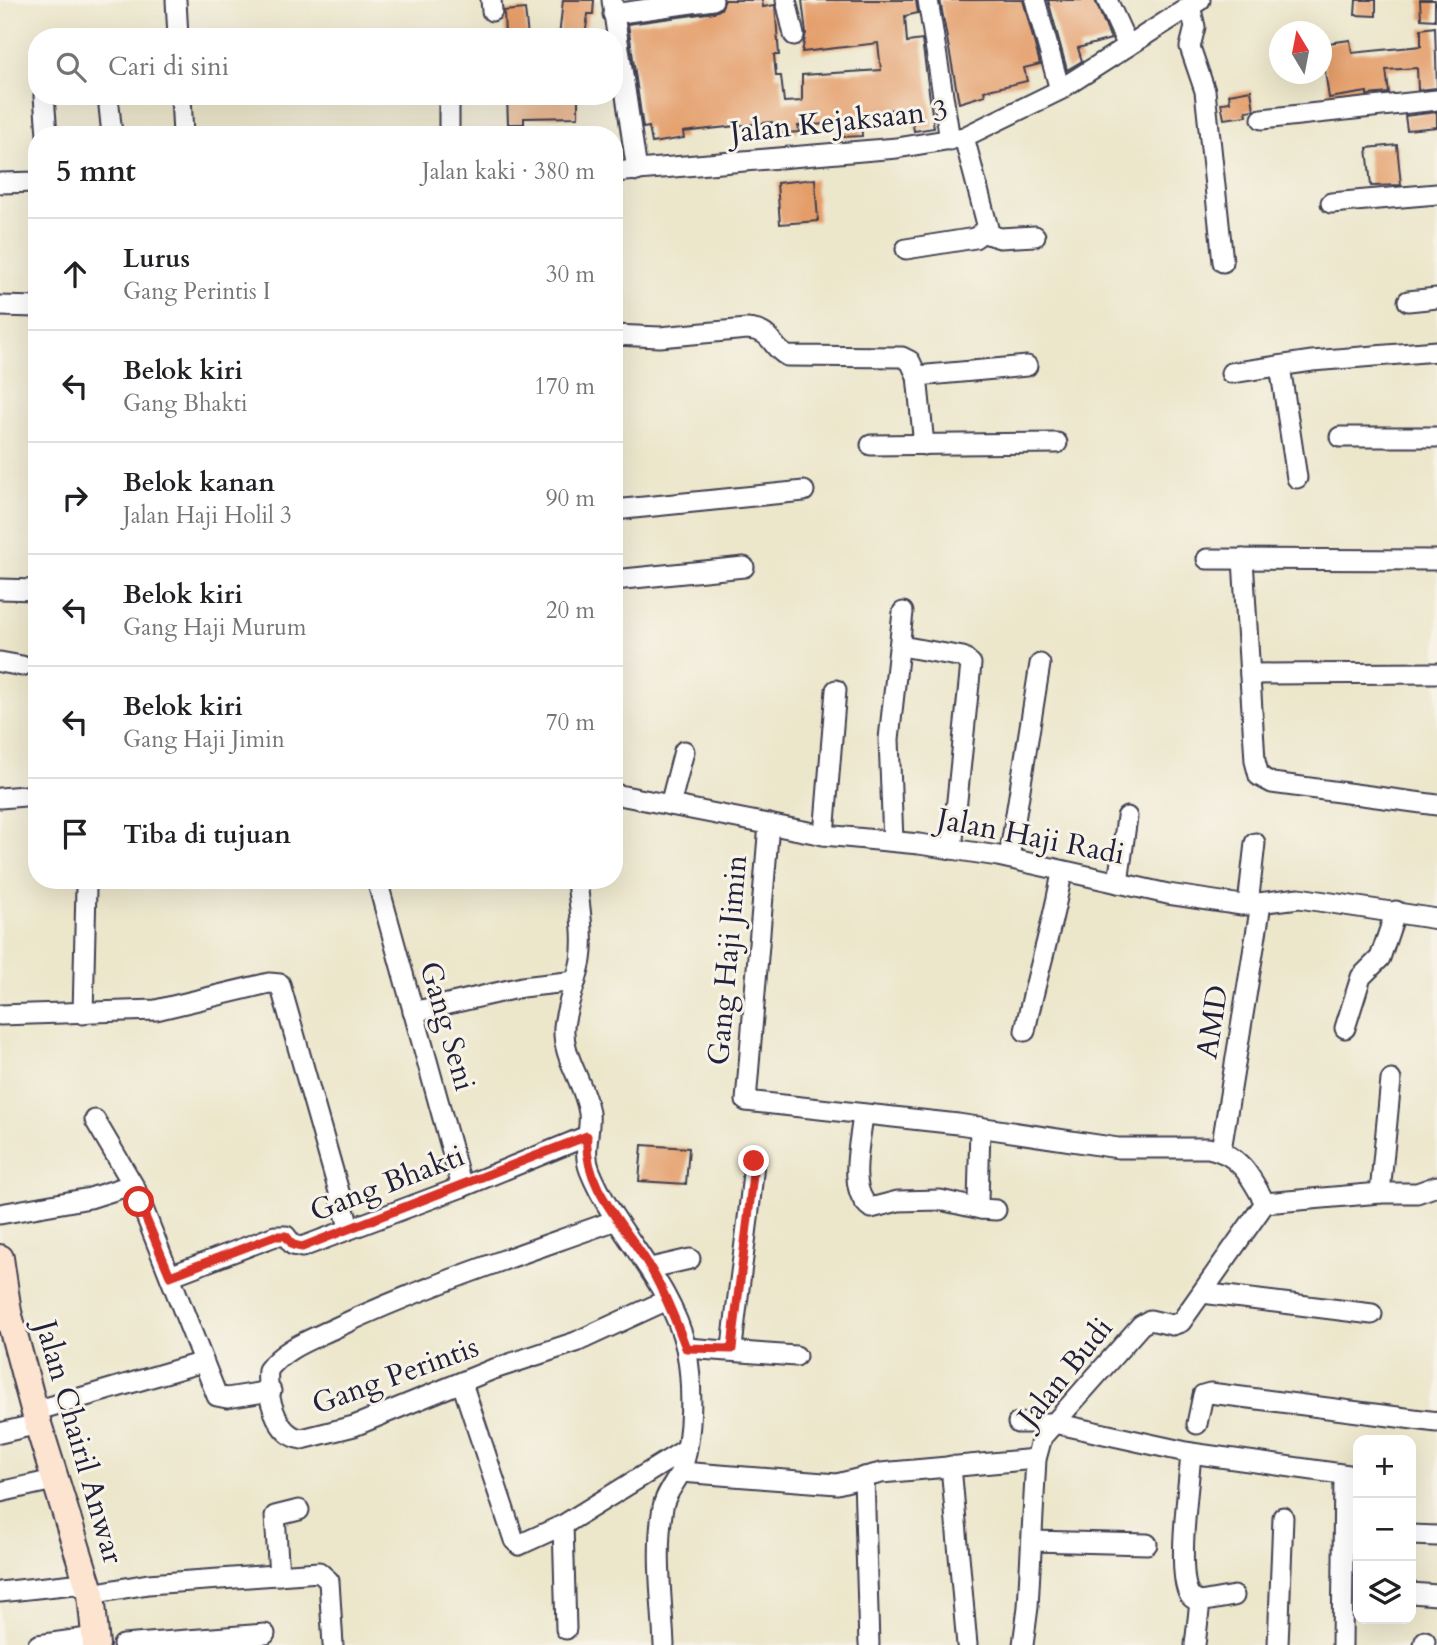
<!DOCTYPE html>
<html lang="id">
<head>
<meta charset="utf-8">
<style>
	body { margin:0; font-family:Cardo,serif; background:#f2f2f2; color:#202124 }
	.controls { position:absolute; right:21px; bottom:21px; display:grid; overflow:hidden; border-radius:14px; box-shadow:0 7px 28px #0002 }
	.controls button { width:63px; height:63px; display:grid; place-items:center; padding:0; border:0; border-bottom:2px solid #e0e0e0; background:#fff; color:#202124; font:35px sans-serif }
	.compass { position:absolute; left:1269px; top:21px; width:63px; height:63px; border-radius:50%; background:#fff; box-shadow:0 7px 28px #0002; rotate:350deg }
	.stop { position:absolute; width:21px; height:21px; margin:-16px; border:5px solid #d93025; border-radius:50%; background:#fff }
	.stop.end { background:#d93025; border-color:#fff; box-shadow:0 2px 7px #0008 }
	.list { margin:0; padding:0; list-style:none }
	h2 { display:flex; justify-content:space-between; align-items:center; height:91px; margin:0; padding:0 28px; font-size:30px }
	h2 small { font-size:23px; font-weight:400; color:#757577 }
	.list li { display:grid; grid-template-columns:46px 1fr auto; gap:21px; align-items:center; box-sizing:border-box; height:112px; padding:0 28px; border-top:2px solid #e0e0e0 }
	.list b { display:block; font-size:26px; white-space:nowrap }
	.list p { margin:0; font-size:23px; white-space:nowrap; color:#757577 }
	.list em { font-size:23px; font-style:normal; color:#757577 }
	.icon { flex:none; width:38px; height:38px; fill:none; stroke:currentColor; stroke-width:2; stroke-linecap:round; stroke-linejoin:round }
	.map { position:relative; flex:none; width:1437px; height:1645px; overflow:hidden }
	.search { position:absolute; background:#fff; box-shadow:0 7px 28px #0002; left:28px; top:28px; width:595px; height:77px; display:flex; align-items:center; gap:18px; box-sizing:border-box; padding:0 24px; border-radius:28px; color:#757577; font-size:26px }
	.panel { position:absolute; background:#fff; box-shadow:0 7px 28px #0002; left:28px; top:126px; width:595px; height:763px; border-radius:28px }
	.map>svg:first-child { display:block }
	.building { fill:#e49d69 }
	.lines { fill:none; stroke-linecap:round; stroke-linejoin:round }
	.street-casing { stroke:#403f51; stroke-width:23 }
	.secondary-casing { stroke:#403f51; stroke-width:30 }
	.street { stroke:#fff; stroke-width:19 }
	.secondary { stroke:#fde4d1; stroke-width:26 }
	.route { stroke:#d93025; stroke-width:9 }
	.labels { text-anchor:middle; stroke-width:6; stroke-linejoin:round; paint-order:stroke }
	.street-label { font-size:30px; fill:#22223b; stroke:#f7f3e8 }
</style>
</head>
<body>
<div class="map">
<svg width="1437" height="1645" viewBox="0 0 1437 1645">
	<rect width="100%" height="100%" fill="#f7f3e8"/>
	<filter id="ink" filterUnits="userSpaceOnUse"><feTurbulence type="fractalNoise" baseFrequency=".0143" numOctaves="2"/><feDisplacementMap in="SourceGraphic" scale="14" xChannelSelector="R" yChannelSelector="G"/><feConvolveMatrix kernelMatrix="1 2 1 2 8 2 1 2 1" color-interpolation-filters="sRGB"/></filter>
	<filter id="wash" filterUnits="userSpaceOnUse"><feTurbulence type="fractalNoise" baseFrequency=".00686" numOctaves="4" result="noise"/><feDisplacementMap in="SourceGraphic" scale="28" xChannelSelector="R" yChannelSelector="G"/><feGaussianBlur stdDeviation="1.57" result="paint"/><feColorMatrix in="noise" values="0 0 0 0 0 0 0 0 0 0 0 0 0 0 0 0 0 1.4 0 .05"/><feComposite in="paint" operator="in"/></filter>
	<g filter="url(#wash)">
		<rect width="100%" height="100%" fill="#ece6cb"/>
		<g id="blocks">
			<g class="building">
				<polygon points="563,0 594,0 593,14 588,14 585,37 559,37"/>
				<polygon points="725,0 762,0 763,7 775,5 779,55 774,55 776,76 781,76 784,102 802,101 802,75 881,70 878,43 802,52 806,33 802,0 916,0 918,13 905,16 907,42 922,40 934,128 914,131 910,107 881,111 881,116 861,117 862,136 842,137 841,123 798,126 799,132 773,134 772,122 683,132 684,138 652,143 649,127 643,128 628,24 715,12 721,9"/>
				<polygon points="940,0 1023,0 1040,64 1024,68 1027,81 984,91 985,95 959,103"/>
				<polygon points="1048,0 1095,0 1111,39 1078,48 1082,61 1067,70"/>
				<polygon points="1356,0 1376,0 1376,16 1355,15"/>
				<polygon points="1420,0 1435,0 1435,20 1421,19"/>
				<polygon points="525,9 528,37 505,37 504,11"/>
				<polygon points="1435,27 1437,88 1418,90 1417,68 1386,70 1389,93 1367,95 1367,92 1329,98 1321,44 1350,40 1352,53 1421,46 1421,29"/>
				<polygon points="1251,90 1254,110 1246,111 1247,116 1224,119 1221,103 1230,102 1229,94"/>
				<polygon points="507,96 578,96 578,117 524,118 524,124 508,124"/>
				<polygon points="1437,112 1437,127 1407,130 1405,116"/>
				<polygon points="1397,145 1401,185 1371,186 1367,148"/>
				<polygon points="815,179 818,221 780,224 777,183"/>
				<polygon points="642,1145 689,1148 686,1184 639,1181"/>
			</g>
		</g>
	</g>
	<g filter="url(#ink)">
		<use href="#blocks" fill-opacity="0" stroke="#403f51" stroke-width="2"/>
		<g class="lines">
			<g class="street-casing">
				<g id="street">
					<polyline points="176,0 178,37"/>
					<polyline points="491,0 492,11"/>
					<polyline points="612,0 637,171"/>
					<polyline points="786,0 794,35"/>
					<polyline points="928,0 950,140"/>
					<polyline points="1035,0 1060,90"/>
					<polyline points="1107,0 1128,46"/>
					<polyline points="1190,6 1195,27 1190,47 1205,91 1223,262"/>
					<polyline points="613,14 713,0"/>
					<polyline points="44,96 47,135"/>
					<polyline points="181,96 183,135"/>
					<polyline points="109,106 112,135"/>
					<polyline points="1262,119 1437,100"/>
					<polyline points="449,135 449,102"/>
					<polyline points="614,172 897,148 964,137 1056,92 1200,0"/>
					<polyline points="0,183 37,182"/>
					<polyline points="1331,203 1437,194"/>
					<polyline points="984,233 1000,238 1035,236"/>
					<polyline points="906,249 975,238 988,228 964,137"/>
					<polyline points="1408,301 1437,298"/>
					<polyline points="0,306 37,307"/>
					<path d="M614 335 660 337 747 329C774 331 769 346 787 356L902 357 910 361 917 376 924 445"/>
					<polyline points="1280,366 1297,478"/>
					<polyline points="1231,373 1312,361 1437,351"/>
					<polyline points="917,376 1027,366"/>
					<polyline points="1340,437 1437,437"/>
					<polyline points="871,445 1057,443"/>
					<polyline points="614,510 804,491"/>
					<polyline points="1207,559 1437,560"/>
					<polyline points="1243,559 1255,761 1259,776 1272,783 1437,805"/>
					<polyline points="614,580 744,567"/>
					<polyline points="0,589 37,590"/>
					<polyline points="901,646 963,657 971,664 952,849"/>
					<polyline points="0,662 22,666"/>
					<polyline points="1250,674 1437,673"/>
					<polyline points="614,794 824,835 919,844 998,856 1168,894 1242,905 1299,898 1437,919"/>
					<polyline points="0,798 37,795"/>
					<polyline points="670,805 684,751"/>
					<path d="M769 824 746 1101 958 1124 1118 1148H1208C1240 1154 1251 1177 1265 1203"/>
					<polyline points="824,835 836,690"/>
					<polyline points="893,841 889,739 903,612"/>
					<polyline points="1009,858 1040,664"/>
					<polyline points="377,880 462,1187"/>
					<path d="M577 880C579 906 585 934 581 960 577 982 566 1005 564 1027 562 1058 585 1083 589 1113 591 1132 582 1152 590 1171 615 1233 670 1280 686 1348 693 1383 693 1434 682 1469 677 1482 665 1493 663 1507 655 1552 662 1599 664 1645"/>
					<polyline points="1118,883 1127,817"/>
					<polyline points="1248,905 1255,843"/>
					<polyline points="413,1012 522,987 576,981"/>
					<polyline points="83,1014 86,888"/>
					<polyline points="0,1015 156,1010 269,983 280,984 349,1227"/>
					<polyline points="1345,1028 1361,977 1380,958 1396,911"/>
					<path d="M1025 1031C1036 977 1053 926 1062 872"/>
					<path d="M863 1114C861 1140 846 1191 871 1208L898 1201 940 1200 981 1209"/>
					<polyline points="95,1120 135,1188 217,1396 227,1398 271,1391"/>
					<polyline points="980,1127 978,1202 981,1209 996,1210"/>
					<polyline points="1221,1150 1261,904"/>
					<polyline points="1380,1193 1391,1080"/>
					<polyline points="1265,1203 1380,1193 1417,1193 1437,1186"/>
					<polyline points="0,1214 90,1198 131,1185"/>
					<path d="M616 1220C522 1254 426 1285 335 1328 312 1339 284 1348 268 1370 266 1392 275 1436 302 1439L354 1426 491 1370 576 1342 667 1300"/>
					<polyline points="651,1268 690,1259"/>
					<polyline points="170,1276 275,1236 286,1236 293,1245 302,1247 462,1187 587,1136"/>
					<polyline points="1202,1293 1372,1314"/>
					<polyline points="686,1348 796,1356"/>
					<path d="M732 1349C738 1286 749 1224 754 1161"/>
					<polyline points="462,1383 514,1540 519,1545 563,1525 686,1449"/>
					<polyline points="35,1411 203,1362"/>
					<polyline points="1018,1423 1054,1423 1191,1453 1356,1476"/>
					<polyline points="1197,1424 1203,1395 1210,1393 1437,1422"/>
					<polyline points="0,1433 38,1424"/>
					<path d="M1191 1453C1189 1484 1177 1566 1188 1592 1190 1597 1194 1600 1200 1602L1234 1596"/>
					<polyline points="951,1466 967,1645"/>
					<polyline points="681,1472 837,1484 881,1473 1036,1459"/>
					<polyline points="864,1477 869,1645"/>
					<polyline points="0,1492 58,1479"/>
					<polyline points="563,1525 566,1629"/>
					<polyline points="1411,1535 1437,1536"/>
					<polyline points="1032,1541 1147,1544"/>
					<polyline points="279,1575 275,1516 299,1510"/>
					<polyline points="0,1592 74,1584 88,1588"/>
					<polyline points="1411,1593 1437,1595"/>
					<polyline points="91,1594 148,1584 319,1572 329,1581 333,1645"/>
					<polyline points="38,1645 95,1637"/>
					<polyline points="123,1645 265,1634"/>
					<polyline points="1023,1645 1028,1607 1036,1459 1042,1437 1141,1325 1150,1320 1172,1325 1181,1322 1265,1203"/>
					<polyline points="1195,1645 1200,1602"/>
					<polyline points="1278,1645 1283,1517"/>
					<polyline points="1342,1645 1344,1475"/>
					<polyline points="1424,1645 1425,1641"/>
				</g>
			</g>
			<g class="secondary-casing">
				<polyline id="secondary" points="0,1258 8,1312 38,1424 91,1594 96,1645"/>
			</g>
			<use href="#street" class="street"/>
			<use href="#secondary" class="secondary"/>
		</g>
	</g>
	<g class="lines" filter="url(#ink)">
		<path class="route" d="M139 1202 170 1276 275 1236H286L293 1245 302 1247 587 1136C583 1190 627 1226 651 1269 665 1294 676 1321 686 1348L732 1349C738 1286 749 1224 754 1161"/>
	</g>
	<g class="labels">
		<g class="street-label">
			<text transform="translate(839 121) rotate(-6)" y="10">Jalan Kejaksaan 3</text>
			<text transform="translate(1031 836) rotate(11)" y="10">Jalan Haji Radi</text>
			<text transform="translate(727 960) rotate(-85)" y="10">Gang Haji Jimin</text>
			<text transform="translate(1212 1022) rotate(-81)" y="10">AMD</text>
			<text transform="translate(448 1026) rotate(74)" y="10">Gang Seni</text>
			<text transform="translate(387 1183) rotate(-21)" y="10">Gang Bhakti</text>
			<text transform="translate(1065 1372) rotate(-51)" y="10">Jalan Budi</text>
			<text transform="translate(395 1375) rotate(-20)" y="10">Gang Perintis</text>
			<text transform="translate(80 1442) rotate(74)" y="10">Jalan Chairil Anwar</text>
		</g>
	</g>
</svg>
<div class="controls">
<button>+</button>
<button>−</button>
<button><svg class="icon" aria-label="layers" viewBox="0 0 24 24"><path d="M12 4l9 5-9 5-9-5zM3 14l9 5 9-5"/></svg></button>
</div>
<svg class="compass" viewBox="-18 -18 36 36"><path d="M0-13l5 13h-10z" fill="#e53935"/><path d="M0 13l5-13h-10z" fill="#757577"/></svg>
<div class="stop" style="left:139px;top:1202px"></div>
<div class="stop end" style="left:754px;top:1161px"></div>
<div class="search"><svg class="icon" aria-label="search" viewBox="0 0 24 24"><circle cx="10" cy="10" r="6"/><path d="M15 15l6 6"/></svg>Cari di sini</div>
<section class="panel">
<h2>5 mnt<small>Jalan kaki · 380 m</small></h2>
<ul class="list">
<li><svg class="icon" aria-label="ahead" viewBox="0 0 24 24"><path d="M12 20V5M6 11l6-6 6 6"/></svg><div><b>Lurus</b><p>Gang Perintis I</p></div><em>30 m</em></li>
<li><svg class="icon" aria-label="left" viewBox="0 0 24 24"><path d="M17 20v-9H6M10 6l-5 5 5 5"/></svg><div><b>Belok kiri</b><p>Gang Bhakti</p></div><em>170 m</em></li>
<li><svg class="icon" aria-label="right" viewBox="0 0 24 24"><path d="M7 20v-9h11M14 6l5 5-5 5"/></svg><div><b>Belok kanan</b><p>Jalan Haji Holil 3</p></div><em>90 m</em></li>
<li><svg class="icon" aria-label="left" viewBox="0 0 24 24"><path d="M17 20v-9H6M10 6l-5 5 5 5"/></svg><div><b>Belok kiri</b><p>Gang Haji Murum</p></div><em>20 m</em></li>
<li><svg class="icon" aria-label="left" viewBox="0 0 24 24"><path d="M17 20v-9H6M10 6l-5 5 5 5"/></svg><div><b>Belok kiri</b><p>Gang Haji Jimin</p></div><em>70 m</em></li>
<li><svg class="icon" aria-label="arrive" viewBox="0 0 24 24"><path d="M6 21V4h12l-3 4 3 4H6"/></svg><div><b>Tiba di tujuan</b></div></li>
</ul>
</section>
</div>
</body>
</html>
